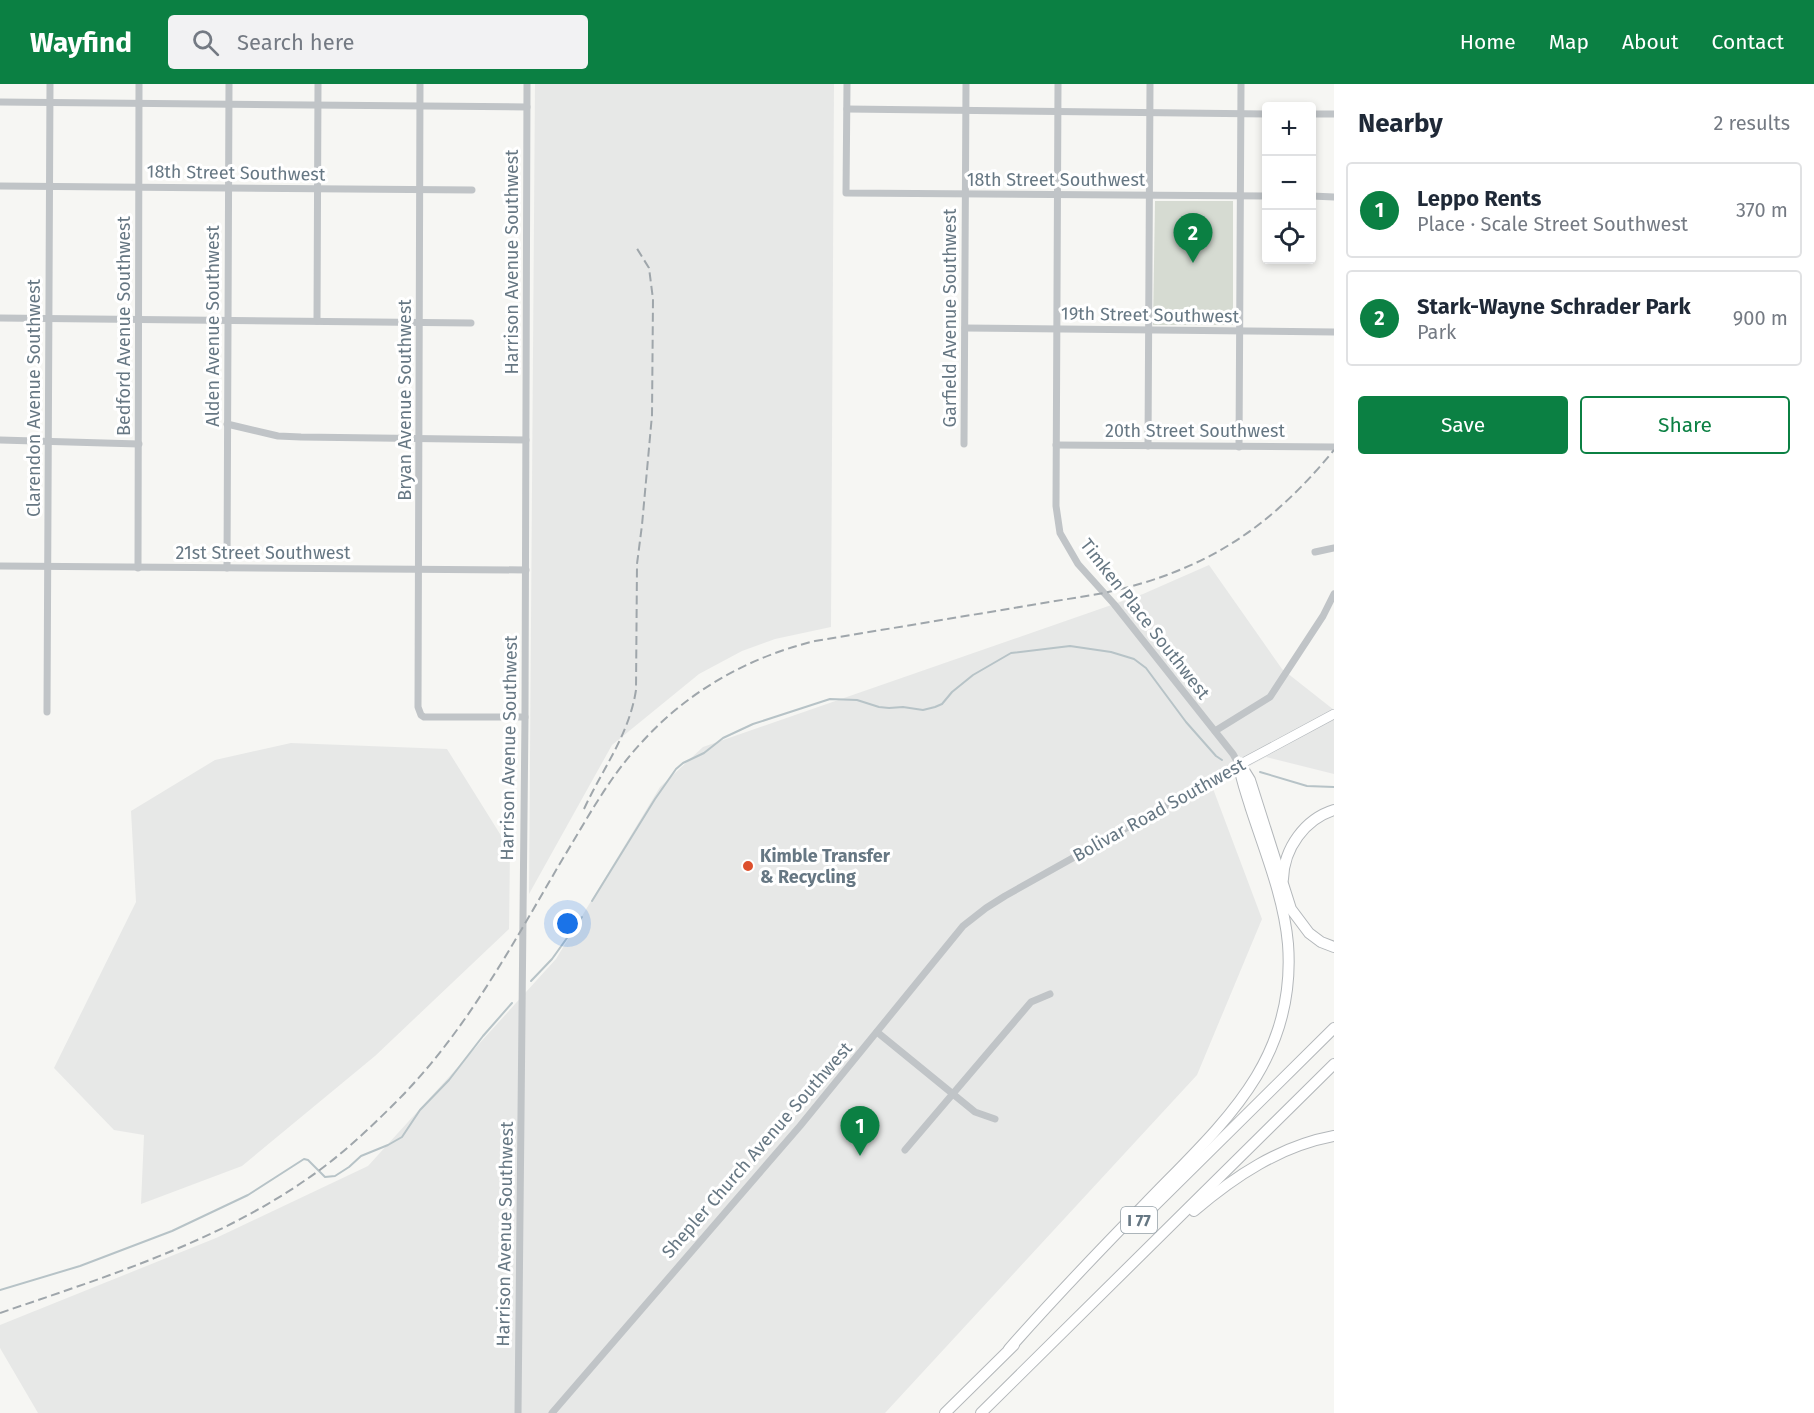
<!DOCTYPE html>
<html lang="en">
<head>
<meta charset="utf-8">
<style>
	body { margin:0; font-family:"Fira Sans",sans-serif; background:#f2f2f3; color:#1f2937 }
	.controls { position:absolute; right:18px; top:18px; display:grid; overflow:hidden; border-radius:6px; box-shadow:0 3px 9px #0003 }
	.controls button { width:54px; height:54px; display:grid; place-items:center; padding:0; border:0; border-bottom:2px solid #e0e1e3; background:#fff; color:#1f2937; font:30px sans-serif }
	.you { position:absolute; left:568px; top:840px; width:21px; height:21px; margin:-15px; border:4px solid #fff; border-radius:50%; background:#1a73e8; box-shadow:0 0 0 9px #1a73e833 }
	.badge { display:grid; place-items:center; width:39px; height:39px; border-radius:50%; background:#0b8043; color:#fff; font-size:20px; font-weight:700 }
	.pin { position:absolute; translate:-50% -50px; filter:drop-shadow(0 2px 3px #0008) }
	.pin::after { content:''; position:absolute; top:32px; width:21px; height:18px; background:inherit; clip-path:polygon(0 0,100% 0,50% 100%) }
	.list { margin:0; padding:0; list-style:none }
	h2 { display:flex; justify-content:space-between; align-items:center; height:78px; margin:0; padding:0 24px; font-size:26px }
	h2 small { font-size:20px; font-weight:400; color:#747a83 }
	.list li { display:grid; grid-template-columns:39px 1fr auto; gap:18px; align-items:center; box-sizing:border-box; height:96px; margin:0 12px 12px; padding:0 12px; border:2px solid #e0e1e3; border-radius:6px }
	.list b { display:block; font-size:22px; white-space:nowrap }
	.list p { margin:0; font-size:20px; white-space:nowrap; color:#747a83 }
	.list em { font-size:20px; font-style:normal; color:#747a83 }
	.actions { display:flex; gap:12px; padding:18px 24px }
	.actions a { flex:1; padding:14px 0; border:2px solid #0b8043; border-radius:6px; text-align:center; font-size:21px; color:#0b8043 }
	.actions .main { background:#0b8043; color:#fff }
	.icon { flex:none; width:33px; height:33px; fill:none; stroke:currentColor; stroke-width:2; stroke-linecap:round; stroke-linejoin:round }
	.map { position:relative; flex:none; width:1334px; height:1329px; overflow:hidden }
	header { display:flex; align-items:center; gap:36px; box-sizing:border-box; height:84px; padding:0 30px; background:#0b8043; color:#fff }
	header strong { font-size:28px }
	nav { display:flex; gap:33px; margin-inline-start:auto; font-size:21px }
	.search { width:420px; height:54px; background:#f2f2f3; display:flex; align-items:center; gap:15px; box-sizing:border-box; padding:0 21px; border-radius:6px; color:#747a83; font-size:22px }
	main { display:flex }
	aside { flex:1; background:#fff }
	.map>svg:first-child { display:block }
	.built { fill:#e7e8e7 }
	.green { fill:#d6dbd2 }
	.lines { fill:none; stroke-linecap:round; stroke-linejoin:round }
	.stream { stroke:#b7c3c7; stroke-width:2 }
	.major-casing { stroke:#b1b6ba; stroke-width:10 }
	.highway-casing { stroke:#b3b7ba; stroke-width:12 }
	.minor { stroke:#c0c4c7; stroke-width:7 }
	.major { stroke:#fff; stroke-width:9 }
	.highway { stroke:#fff; stroke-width:10 }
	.rail { stroke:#9fa6ab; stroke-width:2; stroke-dasharray:9 4.5; stroke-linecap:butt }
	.poi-dot { fill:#dd4f2c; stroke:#fff; stroke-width:2 }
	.labels { text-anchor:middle; stroke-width:6; stroke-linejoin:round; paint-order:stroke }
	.shield { fill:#fff; stroke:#94a0a8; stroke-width:1.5 }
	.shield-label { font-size:16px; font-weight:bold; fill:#667783 }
	.street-label { font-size:18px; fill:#667783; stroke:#fff }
	.poi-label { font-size:18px; font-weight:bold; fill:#667783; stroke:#fff; text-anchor:start }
</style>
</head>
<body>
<header>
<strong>Wayfind</strong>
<div class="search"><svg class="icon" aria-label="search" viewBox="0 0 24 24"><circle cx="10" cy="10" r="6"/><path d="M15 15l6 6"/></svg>Search here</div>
<nav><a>Home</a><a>Map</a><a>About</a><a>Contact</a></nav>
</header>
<main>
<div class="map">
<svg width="1334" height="1329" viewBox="0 0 1334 1329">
	<rect width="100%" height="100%" fill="#f6f6f3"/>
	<g class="built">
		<polygon points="535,0 834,0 831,543 775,555 742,567 699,590 612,661 529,810"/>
		<polygon points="1209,481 1282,585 1334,626 1334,690 1266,673 1212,702 1262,835 1197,991 885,1329 38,1329 0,1264 0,1241 216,1154 368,1082 556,875 660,703 703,663 1143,510"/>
		<polygon points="291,659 447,665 510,766 509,845 375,972 242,1082 141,1120 144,1051 114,1046 54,984 136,818 131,727 215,676"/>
	</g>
	<polygon class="green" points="1155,117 1233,117 1233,241 1153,241"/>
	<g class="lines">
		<g class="stream">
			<polyline points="1260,688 1307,702 1334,703"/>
			<polyline points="592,817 655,715 676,685 683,679 704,669 723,654 753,640 830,615 857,616 879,623 889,624 903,623 923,626 935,623 942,620 952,608 973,591 1011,569 1070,562 1111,568 1134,575 1146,584 1186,638 1216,672 1222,676"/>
			<polyline points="531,897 552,875 582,833"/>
			<polyline points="0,1206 80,1182 172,1147 248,1111 304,1075 308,1076 325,1093 335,1092 349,1083 361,1072 388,1061 402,1053 420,1026 449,996 483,952 512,919"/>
		</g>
		<g class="major-casing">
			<polyline id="major" points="1239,681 1334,630"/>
		</g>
		<g class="highway-casing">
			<g id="highway">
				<polyline points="1242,683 1250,696 1291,825 1309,849 1321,858 1334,863"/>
				<path d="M1283 795C1284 764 1305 735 1334 726"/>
				<path d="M1194 1127C1235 1092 1280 1062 1334 1052"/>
				<polyline points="1136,1140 1334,944"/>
				<path d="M1009 1265C1053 1215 1099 1167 1145 1120 1220 1042 1297 979 1288 860 1284 814 1265 768 1251 725 1247 711 1241 696 1239 681"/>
				<polyline points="945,1329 1014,1261"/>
				<polyline points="981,1329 1334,980"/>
			</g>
		</g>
		<g class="minor">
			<polyline points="420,0 418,623 421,631 424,633 525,633"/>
			<polyline points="847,0 846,109 1266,112"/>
			<polyline points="0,18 527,23"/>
			<polyline points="847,25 1266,30"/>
			<polyline points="1312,30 1334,30"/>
			<polyline points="0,102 472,106"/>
			<polyline points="1312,112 1334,113"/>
			<polyline points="0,234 471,239"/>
			<polyline points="317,237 318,0"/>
			<polyline points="965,244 1334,248"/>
			<polyline points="227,340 278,352 301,353 526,356"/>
			<polyline points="0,356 139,360"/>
			<polyline points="964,360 966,0"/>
			<polyline points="1056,361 1334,363"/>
			<polyline points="1148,362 1150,0"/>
			<polyline points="1239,363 1241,0"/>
			<polyline points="1315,468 1334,464"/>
			<polyline points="0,482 526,486"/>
			<polyline points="138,484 139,0"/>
			<polyline points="227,484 229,0"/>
			<polyline points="47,628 50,0"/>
			<polyline points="1215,647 1270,613 1323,532 1334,510"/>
			<polyline points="877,948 975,1028 995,1035"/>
			<polyline points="905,1066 1031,918 1050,910"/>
			<polyline points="518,1329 525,633 527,0"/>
			<polyline points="552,1329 800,1042 963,842 986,824 1005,812 1239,681 1233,670 1114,520 1078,480 1060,449 1056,422 1058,0"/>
		</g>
		<use href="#major" class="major"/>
		<use href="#highway" class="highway"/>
		<g class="rail">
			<path d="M584 725C603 684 629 651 636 606L637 480 642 441 652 331 653 215 649 184 636 163"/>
			<path d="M0 1229C105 1193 215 1159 307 1095 338 1074 367 1047 394 1020 465 950 512 861 562 776 587 735 609 693 642 658 688 607 749 573 815 557L1104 509C1205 487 1269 445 1334 366"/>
		</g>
	</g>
	<circle class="poi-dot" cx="748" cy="782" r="6"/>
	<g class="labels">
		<rect class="shield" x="1121" y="1123" width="36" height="26" rx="4.5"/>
		<g class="shield-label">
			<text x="1139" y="1142">I 77</text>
		</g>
		<g class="street-label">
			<text transform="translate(236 89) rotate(1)" y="6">18th Street Southwest</text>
			<text x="1056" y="102">18th Street Southwest</text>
			<text transform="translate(512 178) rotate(-90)" y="6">Harrison Avenue Southwest</text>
			<text transform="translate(1150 231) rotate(1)" y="6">19th Street Southwest</text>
			<text transform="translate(950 234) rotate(-90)" y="6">Garfield Avenue Southwest</text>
			<text transform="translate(124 242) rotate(-90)" y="6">Bedford Avenue Southwest</text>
			<text transform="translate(213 242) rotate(-90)" y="6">Alden Avenue Southwest</text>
			<text transform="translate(34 314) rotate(-90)" y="6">Clarendon Avenue Southwest</text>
			<text transform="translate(405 316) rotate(-90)" y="6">Bryan Avenue Southwest</text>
			<text x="1195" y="353">20th Street Southwest</text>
			<text x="263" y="475">21st Street Southwest</text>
			<text transform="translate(1145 535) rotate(52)" y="6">Timken Place Southwest</text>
			<text transform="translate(509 664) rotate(-89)" y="6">Harrison Avenue Southwest</text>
			<text transform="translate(1159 726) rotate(-29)" y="6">Bolivar Road Southwest</text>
			<text transform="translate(757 1066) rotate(-49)" y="6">Shepler Church Avenue Southwest</text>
			<text transform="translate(505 1150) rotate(-89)" y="6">Harrison Avenue Southwest</text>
		</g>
		<g class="poi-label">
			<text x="760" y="778">Kimble Transfer<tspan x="760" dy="21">&amp; Recycling</tspan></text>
		</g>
	</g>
</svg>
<div class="controls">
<button>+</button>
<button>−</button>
<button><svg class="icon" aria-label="locate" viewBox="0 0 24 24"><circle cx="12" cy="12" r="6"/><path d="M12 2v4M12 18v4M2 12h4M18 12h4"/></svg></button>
</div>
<div class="you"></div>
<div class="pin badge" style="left:860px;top:1072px">1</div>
<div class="pin badge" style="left:1193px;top:179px">2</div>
</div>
<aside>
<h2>Nearby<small>2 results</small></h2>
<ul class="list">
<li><span class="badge">1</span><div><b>Leppo Rents</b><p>Place · Scale Street Southwest</p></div><em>370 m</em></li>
<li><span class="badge">2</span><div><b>Stark-Wayne Schrader Park</b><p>Park</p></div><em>900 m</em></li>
</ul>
<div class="actions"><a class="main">Save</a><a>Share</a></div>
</aside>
</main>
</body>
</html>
